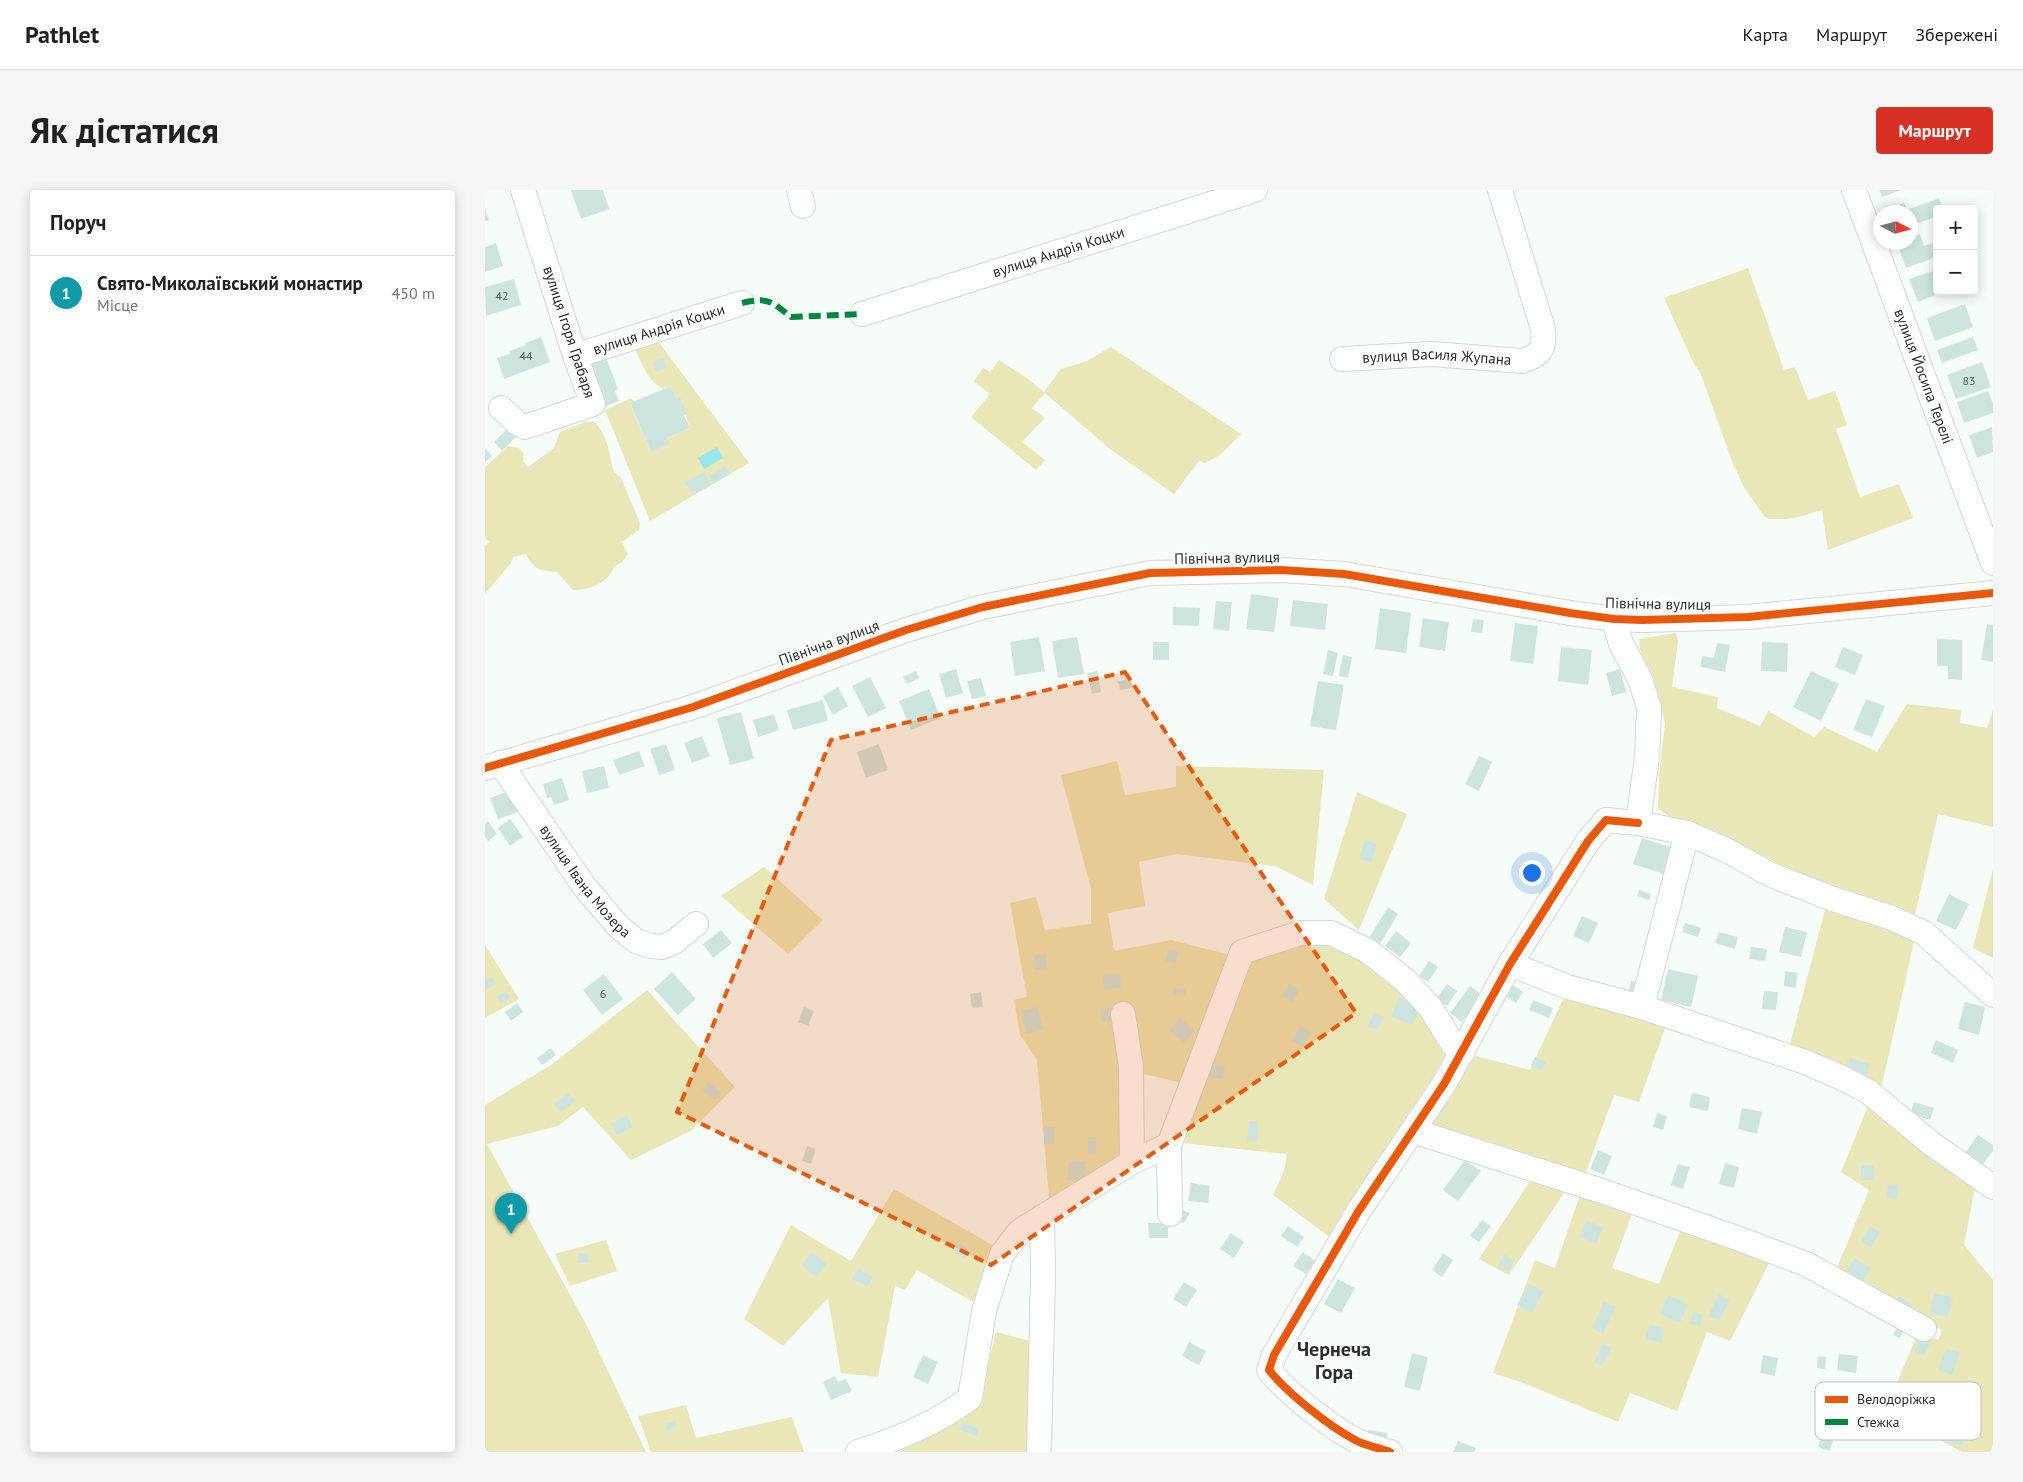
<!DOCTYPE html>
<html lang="uk">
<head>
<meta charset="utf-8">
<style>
	body { margin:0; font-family:"PT Sans",sans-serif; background:#f6f6f6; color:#202124 }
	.controls { position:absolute; right:15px; top:15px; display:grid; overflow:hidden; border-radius:5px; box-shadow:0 2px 12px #0003 }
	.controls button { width:45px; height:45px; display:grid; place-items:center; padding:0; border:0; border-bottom:1px solid #e0e0e0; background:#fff; color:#202124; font:25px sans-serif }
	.compass { position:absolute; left:1388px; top:15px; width:45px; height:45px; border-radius:50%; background:#fff; box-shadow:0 2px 12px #0003; rotate:96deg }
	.you { position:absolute; left:1046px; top:682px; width:18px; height:18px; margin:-12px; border:4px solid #fff; border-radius:50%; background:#1a73e8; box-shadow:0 0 0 8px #1a73e833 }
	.badge { display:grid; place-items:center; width:32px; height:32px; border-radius:50%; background:#d93025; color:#fff; font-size:16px; font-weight:700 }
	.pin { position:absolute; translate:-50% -41px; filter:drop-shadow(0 1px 2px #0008) }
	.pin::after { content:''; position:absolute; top:26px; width:18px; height:15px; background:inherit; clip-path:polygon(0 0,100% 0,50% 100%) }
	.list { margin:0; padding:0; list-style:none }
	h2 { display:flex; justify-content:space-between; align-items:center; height:65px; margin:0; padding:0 20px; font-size:21px }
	h2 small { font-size:16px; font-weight:400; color:#757577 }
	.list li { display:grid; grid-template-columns:32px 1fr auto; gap:15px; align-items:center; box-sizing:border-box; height:75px; padding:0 20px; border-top:1px solid #e0e0e0 }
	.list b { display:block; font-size:19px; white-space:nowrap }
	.list p { margin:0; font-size:16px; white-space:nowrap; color:#757577 }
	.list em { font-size:16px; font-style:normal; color:#757577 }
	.map { position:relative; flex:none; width:1508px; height:1262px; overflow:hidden; border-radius:5px }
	header { display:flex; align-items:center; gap:30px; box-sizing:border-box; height:70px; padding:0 25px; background:#fff; border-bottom:1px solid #e0e0e0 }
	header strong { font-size:24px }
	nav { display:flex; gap:28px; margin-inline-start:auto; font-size:18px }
	.intro { display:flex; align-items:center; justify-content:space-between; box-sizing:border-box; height:120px; padding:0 30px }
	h1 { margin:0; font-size:35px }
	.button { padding:12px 22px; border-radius:5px; background:#d93025; color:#fff; font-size:18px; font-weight:700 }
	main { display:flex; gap:30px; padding:0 30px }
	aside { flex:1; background:#fff; border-radius:5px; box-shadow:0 2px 12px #0003 }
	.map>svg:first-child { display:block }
	.green { fill:#e9e7b7 }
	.water { fill:#95e9ef }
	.building { fill:#cee5df }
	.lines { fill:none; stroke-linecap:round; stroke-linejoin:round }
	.minor-casing { stroke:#d3d9d4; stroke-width:26 }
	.minor { stroke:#fefffe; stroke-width:24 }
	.quiet { stroke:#00873e; stroke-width:6; stroke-dasharray:12 6; stroke-linecap:butt }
	.cycleway-casing { stroke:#fff; stroke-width:11 }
	.cycleway { stroke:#e8590c; stroke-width:8 }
	.marked { fill:#e8590c; fill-opacity:0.2; stroke:#e8590c; stroke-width:4; stroke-dasharray:10 6; stroke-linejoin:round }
	.labels { text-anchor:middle; stroke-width:4.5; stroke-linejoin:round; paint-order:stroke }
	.number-label { font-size:12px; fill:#525c57 }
	.street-label { font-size:15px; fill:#282f2a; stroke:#fff }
	.district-label { font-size:20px; font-weight:bold; fill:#282f2a; stroke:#fff }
	.key { fill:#fff; stroke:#bec1bf; stroke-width:1 }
	.key-label { font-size:14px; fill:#282f2a }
</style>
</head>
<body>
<header>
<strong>Pathlet</strong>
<nav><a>Карта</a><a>Маршрут</a><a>Збережені</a></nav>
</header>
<div class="intro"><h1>Як дістатися</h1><a class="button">Маршрут</a></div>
<main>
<aside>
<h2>Поруч<small></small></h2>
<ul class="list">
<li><span class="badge" style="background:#0f9aa8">1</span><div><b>Свято-Миколаївський монастир</b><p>Місце</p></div><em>450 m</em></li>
</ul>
</aside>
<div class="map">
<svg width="1508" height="1262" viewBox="0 0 1508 1262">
	<rect width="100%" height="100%" fill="#f6fcf7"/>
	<g class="green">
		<polygon points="1263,78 1299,180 1310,177 1323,210 1350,201 1362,235 1351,239 1375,307 1414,294 1428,328 1343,360 1337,320 1314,327 1300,329 1284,329 1279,326 1259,297 1248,274 1215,182 1209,174 1179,108"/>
		<path d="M171 152 175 154 264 273 165 331 120 220 146 208 149 212 145 214 166 262 184 254 182 248 205 238 195 208 192 209 186 196 178 199C162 190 157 173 149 157Z"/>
		<polygon points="626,157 756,244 735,265 720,273 714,271 689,304 625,259 560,203 547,218 560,228 537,252 560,270 551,280 486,227 505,204 489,191 498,178 505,182 514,170 539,186 559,202 576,179 602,171"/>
		<path d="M100 232H109C123 244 124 265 129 282L136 288 155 333 154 340 137 352 143 364 137 372 129 377C123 393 105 400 88 400L72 382C55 380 49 381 41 364L28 367 26 373 0 404V356L4 352 0 347V277L23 256 34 258 39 264 38 271 43 277 69 258 75 242Z"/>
		<polygon points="1191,443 1193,451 1187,497 1233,507 1232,518 1275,536 1283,521 1329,547 1339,537 1392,562 1422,514 1476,520 1475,533 1502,538 1508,520 1508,637 1453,624 1429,729 1341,698 1228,640 1185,627 1173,619 1174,586 1180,533 1170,495 1155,460 1154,449"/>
		<polygon points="632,571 640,605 691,597 691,576 839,580 828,695 790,676 692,664 654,672 660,716 623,723 629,761 686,750 749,766 701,894 651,882 642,967 568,1013 564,1007 552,870 535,845 529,810 542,807 525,713 551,707 560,740 606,734 606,699 576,585"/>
		<polygon points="872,602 922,624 874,740 839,709"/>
		<polygon points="279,677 338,730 303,764 236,706"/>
		<polygon points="1508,679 1508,768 1488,758"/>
		<path d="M1342 712 1430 747 1396 899C1381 892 1371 883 1357 874 1341 865 1321 862 1304 858Z"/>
		<polygon points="845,748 927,803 967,866 850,1051 788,1005 799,981 802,964 696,953 763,767"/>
		<polygon points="0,755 34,809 0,828"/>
		<polygon points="162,800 250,897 206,941 146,970 98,917 73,936 2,954 101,1134 161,1262 0,1262 0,915 66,875"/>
		<polygon points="1081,803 1183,830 1154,912 1129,905 1098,990 943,935 987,865 1045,880"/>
		<polygon points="1385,911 1491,992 1479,1055 1508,1090 1508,1253 1506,1262 1477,1262 1401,1220 1433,1142 1453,1150 1457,1140 1406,1115 1350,1083 1384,1000 1356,982"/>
		<polygon points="1049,985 1083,997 1024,1085 994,1069"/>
		<polygon points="409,999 511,1057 488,1112 432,1080 420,1100 410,1096 393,1187 356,1183 343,1108 298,1156 259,1129 306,1035 366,1071"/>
		<polygon points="1095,1005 1147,1024 1127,1078 1174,1094 1198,1034 1287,1067 1245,1151 1222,1142 1192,1221 1145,1203 1133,1232 1036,1192 1008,1183 1050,1070 1070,1078"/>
		<polygon points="121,1050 132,1081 85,1096 70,1064"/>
		<polygon points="511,1142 553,1153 549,1262 414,1262 450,1241 494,1211"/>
		<polygon points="201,1215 211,1248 307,1227 319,1262 166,1262 153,1226"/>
	</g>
	<polygon class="water" points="232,257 238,268 219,279 213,268"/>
	<g class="building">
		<polygon points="86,0 118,0 124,19 96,29"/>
		<polygon points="1394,0 1416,0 1397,7"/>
		<polygon points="1454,8 1458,19 1452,19 1452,26 1426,36 1426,22 1401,22 1400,20 1419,13 1422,20"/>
		<polygon points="0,19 4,30 0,31"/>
		<polygon points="1435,44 1439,56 1452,52 1452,67 1421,78 1412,53 1426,52 1426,48"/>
		<polygon points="11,53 18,76 0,82 0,57"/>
		<polygon points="1451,80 1452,101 1461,101 1433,112 1424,89"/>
		<polygon points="29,89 36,115 1,126 0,97"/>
		<polygon points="1480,114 1488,137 1450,151 1442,128"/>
		<polygon points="56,147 65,172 19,189 12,168 25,164 24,161 41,155 40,153"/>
		<polygon points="1488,147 1493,160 1457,173 1452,160"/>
		<polygon points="121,167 133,199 130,201 134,211 119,217 102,174"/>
		<polygon points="178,167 182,177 172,182 167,172"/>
		<polygon points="1497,172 1506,197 1471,209 1462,185"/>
		<polygon points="186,196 192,209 195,207 202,224 199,225 205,238 182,248 185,254 166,262 145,213"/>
		<polygon points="1503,201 1508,214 1508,223 1479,233 1472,212"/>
		<polygon points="1507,237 1508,262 1492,268 1484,245"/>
		<polygon points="23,238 31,247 17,261 9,252"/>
		<polygon points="0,258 7,266 0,272"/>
		<polygon points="240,276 245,284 228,294 224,286"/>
		<polygon points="219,282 226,295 208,305 200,292"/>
		<polygon points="766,404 794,408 789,442 761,439"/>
		<polygon points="808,410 843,414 840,440 805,436"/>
		<polygon points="731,411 747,412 744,441 728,439"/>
		<polygon points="688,417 715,418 714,436 688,435"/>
		<polygon points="895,418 926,423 921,463 890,459"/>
		<polygon points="938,428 964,432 960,461 934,457"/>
		<polygon points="988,429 999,430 997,443 986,442"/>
		<polygon points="1030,433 1053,436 1048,474 1025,471"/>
		<polygon points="1502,434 1508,435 1508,472 1496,470"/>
		<polygon points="554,447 560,481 530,486 525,452"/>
		<polygon points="592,447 599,484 573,488 567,451"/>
		<polygon points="1452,449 1477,450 1477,490 1463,489 1463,476 1452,476"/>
		<rect x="668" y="452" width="16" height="18"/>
		<polygon points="1277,452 1303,453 1302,482 1276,481"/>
		<polygon points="1232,453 1245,455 1240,482 1215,477 1217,466 1229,468"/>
		<polygon points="1076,457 1107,460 1103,495 1073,491"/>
		<polygon points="1358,457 1378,465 1370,485 1350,477"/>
		<polygon points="843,460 853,463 848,486 838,484"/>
		<polygon points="858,465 867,467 863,488 854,486"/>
		<polygon points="471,479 478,503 461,508 454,484"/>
		<polygon points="1135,479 1141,502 1127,506 1121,483"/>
		<polygon points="431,481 434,488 422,494 418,487"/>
		<polygon points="612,481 616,502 607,504 602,483"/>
		<polygon points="1326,481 1354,494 1336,531 1308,517"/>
		<polygon points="385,487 401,518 383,527 367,496"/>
		<polygon points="496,488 501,506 487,509 482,491"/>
		<polygon points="646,489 648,498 635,500 633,491"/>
		<polygon points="833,491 859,495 851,540 825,536"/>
		<polygon points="353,497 363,516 348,525 338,506"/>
		<polygon points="444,499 456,528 426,540 414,511"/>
		<polygon points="1381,509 1400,516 1387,547 1368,540"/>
		<polygon points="338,510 343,531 308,540 302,520"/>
		<polygon points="256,522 269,569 245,575 232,528"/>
		<polygon points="289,524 294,540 273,547 268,530"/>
		<polygon points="217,546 225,566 207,573 199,553"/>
		<polygon points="181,554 190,580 174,585 165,559"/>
		<polygon points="394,554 403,580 381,588 372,562"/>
		<polygon points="154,561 160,576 134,585 128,570"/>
		<polygon points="994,566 1007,572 994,601 980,594"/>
		<polygon points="119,576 124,598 102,603 97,581"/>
		<polygon points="77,588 84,610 69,615 66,607 62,608 58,594"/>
		<polygon points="31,599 38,620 13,629 5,608"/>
		<polygon points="25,629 38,647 25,656 13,638"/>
		<polygon points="3,631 12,644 3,651 0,647 0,634"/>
		<polygon points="1157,648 1191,659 1182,685 1148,674"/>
		<polygon points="880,650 892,654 886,673 874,669"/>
		<polygon points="1154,700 1166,704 1164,710 1152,706"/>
		<polygon points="1464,704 1484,714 1471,740 1451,731"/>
		<polygon points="903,717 913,724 895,754 884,748"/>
		<polygon points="1097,726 1113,733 1104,753 1088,746"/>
		<polygon points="1200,733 1216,738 1213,747 1197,742"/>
		<polygon points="1300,737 1322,742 1316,767 1294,762"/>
		<polygon points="236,740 247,753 228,768 218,754"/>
		<polygon points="911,741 926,753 915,767 900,756"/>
		<polygon points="1234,742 1253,747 1250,759 1230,753"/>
		<polygon points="1266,757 1282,759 1280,771 1264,769"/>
		<polygon points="684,759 694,762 691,774 680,771"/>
		<polygon points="561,764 562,779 550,780 549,765"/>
		<polygon points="944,771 953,777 943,792 934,786"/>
		<polygon points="1183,779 1213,786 1206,817 1176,810"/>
		<polygon points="1300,781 1313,783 1311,798 1299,796"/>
		<polygon points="187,782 211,809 193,825 169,799"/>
		<polygon points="119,784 138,809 117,825 98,800"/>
		<polygon points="635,784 636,798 619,800 618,785"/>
		<polygon points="7,787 11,794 0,800 0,791"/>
		<polygon points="1146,791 1155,792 1152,809 1143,807"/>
		<polygon points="804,793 815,799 808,812 797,806"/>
		<polygon points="962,794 972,801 962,816 951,809"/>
		<polygon points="1026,794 1038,802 1031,813 1018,804"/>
		<polygon points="985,796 997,805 977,832 965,823"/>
		<polygon points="689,798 701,799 700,806 688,804"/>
		<polygon points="21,801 25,808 16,814 12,807"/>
		<polygon points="1279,801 1293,802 1291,820 1277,819"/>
		<polygon points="496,802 498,817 487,818 485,804"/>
		<polygon points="914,807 936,815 928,835 906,827"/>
		<polygon points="1048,810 1068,818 1064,828 1044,820"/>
		<polygon points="1480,812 1500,817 1494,845 1473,839"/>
		<polygon points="32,813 38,822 26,831 20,822"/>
		<polygon points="319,817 329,821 323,836 313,832"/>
		<polygon points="553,817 558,840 541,844 536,820"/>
		<polygon points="628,817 629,830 617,832 615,819"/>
		<polygon points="889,822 899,827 892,840 883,836"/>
		<polygon points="695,828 710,841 699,853 684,840"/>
		<polygon points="815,836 826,842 818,857 807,851"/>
		<polygon points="1451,850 1473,860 1468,873 1446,863"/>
		<polygon points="66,858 71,865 57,875 52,868"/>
		<polygon points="1050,867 1061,872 1057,881 1046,875"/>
		<polygon points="1365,868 1385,874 1381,886 1361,880"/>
		<polygon points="723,874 740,877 738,890 721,887"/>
		<polygon points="223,892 236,902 230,910 217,901"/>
		<polygon points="83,903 90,911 76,922 69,914"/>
		<polygon points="1207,903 1225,907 1223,921 1204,917"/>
		<polygon points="1429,912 1449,918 1445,930 1425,924"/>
		<polygon points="1257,918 1277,922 1272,944 1253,939"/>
		<polygon points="1172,923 1182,926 1178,940 1168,937"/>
		<polygon points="142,925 148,937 132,945 126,933"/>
		<polygon points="764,931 773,931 772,952 762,951"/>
		<rect x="559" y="937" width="10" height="17"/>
		<polygon points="1493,945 1508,955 1508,961 1495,978 1478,966"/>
		<rect x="603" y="947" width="8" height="17"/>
		<polygon points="322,956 331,959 326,974 317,971"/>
		<polygon points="1113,960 1127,966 1119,985 1105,979"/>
		<polygon points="980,970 996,981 973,1011 958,1000"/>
		<polygon points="584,971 601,972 600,991 582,990"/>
		<polygon points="1240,973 1254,977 1249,998 1234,994"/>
		<polygon points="1193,974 1205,977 1198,999 1186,995"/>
		<rect x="1376" y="975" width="13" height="15"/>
		<polygon points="706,993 725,996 723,1013 703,1011"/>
		<polygon points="1403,994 1413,995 1411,1009 1402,1007"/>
		<polygon points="697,1020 705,1023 699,1033 692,1030"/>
		<polygon points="997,1030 1006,1036 994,1052 985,1046"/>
		<polygon points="1101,1030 1118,1037 1111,1054 1094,1046"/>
		<polygon points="663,1033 683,1033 683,1048 664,1048"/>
		<polygon points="803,1036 819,1047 812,1057 796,1046"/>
		<polygon points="1385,1036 1395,1042 1386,1058 1376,1052"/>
		<polygon points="746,1043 759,1052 749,1068 735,1059"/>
		<polygon points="473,1052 485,1061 479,1068 467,1060"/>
		<polygon points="327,1062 342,1074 331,1087 316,1075"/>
		<polygon points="818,1062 830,1071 821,1084 808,1076"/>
		<rect x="93" y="1063" width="10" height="10"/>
		<polygon points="958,1063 968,1070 957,1087 947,1080"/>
		<polygon points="1019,1064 1029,1070 1023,1081 1013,1076"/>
		<polygon points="1370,1068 1386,1078 1377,1092 1361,1081"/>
		<polygon points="373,1078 388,1087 382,1097 367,1089"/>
		<polygon points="853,1089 870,1098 856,1123 839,1114"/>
		<polygon points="699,1092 712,1100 701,1117 688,1109"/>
		<polygon points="1044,1093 1059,1101 1047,1123 1032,1115"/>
		<polygon points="1449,1103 1468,1107 1463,1127 1445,1123"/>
		<polygon points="1234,1104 1245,1110 1234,1131 1223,1126"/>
		<polygon points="1183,1105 1203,1114 1195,1133 1175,1124"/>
		<polygon points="1414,1106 1426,1114 1420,1124 1408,1116"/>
		<polygon points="1119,1112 1131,1117 1118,1144 1107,1138"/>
		<polygon points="1209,1121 1218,1125 1214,1137 1204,1133"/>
		<polygon points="1415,1132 1421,1135 1415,1148 1408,1145"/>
		<polygon points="1164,1134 1180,1139 1176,1153 1160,1149"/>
		<polygon points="1437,1143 1448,1147 1439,1166 1429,1161"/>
		<polygon points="704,1152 721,1161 714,1175 697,1166"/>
		<polygon points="1118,1154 1127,1158 1117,1176 1109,1172"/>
		<polygon points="1461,1158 1475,1163 1467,1185 1453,1180"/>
		<polygon points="927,1163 943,1167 935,1201 919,1197"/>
		<polygon points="1354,1164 1373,1166 1371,1183 1352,1180"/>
		<polygon points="438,1165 453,1172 443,1194 428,1187"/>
		<polygon points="1278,1165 1293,1168 1290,1186 1275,1183"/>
		<polygon points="1333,1166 1341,1167 1340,1179 1332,1178"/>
		<polygon points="350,1186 353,1192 361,1189 367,1201 346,1210 338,1192"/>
		<polygon points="190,1230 192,1236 182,1240 180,1234"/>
		<polygon points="476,1233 494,1238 492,1246 474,1240"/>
		<polygon points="1463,1237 1481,1240 1478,1255 1460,1252"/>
		<polygon points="883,1240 903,1243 901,1252 882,1249"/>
		<polygon points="1336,1247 1348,1251 1344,1261 1333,1257"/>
		<polygon points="973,1251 991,1258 989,1262 968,1262"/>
	</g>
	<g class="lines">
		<g class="minor-casing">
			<g id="minor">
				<polyline points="314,0 318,16"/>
				<path id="s1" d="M1369 0 1508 373"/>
				<path id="s2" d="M377 124 770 0"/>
				<path id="s3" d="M90 166 257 113"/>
				<path id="s4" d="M857 169 947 164 1037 171C1056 165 1060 159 1058 139L1015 0"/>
				<polyline points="16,218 32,233 40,237 108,214 90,166 38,0"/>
				<polyline points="1129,429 1136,454 1155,489 1164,518 1162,567 1153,633 1202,643 1241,660 1284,684 1348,709 1407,728 1439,743 1508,805"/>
				<path id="s5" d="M15 573 99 696 133 736 151 751 166 756 177 757 189 752 211 734"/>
				<polyline points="0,578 208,517 421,440 498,417 665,383 796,380 859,384 1085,423 1129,429 1157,430 1263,427 1508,403"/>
				<polyline points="1025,774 1083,797 1157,817 1320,872 1355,887 1384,902 1447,954 1508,997"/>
				<polyline points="1157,817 1202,643"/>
				<polyline points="638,824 646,876 647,972"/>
				<polyline points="928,941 1114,1000 1252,1048 1321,1074 1439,1139"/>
				<polyline points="685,1024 684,955 757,762 815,743 846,743 883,761 920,790 945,817 968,854 978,862"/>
				<path d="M373 1262C413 1249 452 1233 485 1208L499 1121 517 1064 535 1041 647 972 684 955"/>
				<polyline points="554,1262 558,1084 557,1027"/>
				<path d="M905 1262C894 1258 882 1256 872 1251 845 1237 802 1203 784 1180L789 1165 873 1022 959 894 1025 774 1103 651 1121 630 1153 633"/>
			</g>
		</g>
		<use href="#minor" class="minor"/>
		<path class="quiet" d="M257 113C284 107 286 111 306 127L377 124"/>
		<g class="cycleway-casing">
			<g id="cycleway">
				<polyline points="0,578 208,517 421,440 498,417 665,383 796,380 859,384 1085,423 1129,429 1157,430 1263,427 1508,403"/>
				<path d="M905 1262C894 1258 882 1256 872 1251 845 1237 802 1203 784 1180L789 1165 873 1022 959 894 1025 774 1103 651 1121 630 1153 633"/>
			</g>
		</g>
		<use href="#cycleway" class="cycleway"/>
	</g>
	<path class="marked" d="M640 482 871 823 506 1075 192 922 346 550Z"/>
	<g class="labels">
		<g class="number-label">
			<text x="17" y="110">42</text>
			<text x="41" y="170">44</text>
			<text x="1484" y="195">83</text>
			<text x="118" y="808">6</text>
		</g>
		<g class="street-label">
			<text dy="5" stroke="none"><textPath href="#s2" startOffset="206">вулиця Андрія Коцки</textPath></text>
			<text dy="5" stroke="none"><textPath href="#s3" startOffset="88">вулиця Андрія Коцки</textPath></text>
			<text transform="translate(84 142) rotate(72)" y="5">вулиця Ігоря Грабаря</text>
			<text dy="5" stroke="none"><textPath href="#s4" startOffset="95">вулиця Василя Жупана</textPath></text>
			<text dy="5" stroke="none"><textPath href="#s1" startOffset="199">вулиця Йосипа Терелі</textPath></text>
			<text transform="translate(742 368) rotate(-1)" y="5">Північна вулиця</text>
			<text transform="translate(1173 414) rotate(1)" y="5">Північна вулиця</text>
			<text transform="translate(344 453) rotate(-20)" y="5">Північна вулиця</text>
			<text dy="5" stroke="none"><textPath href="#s5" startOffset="146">вулиця Івана Мозера</textPath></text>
		</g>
		<g class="district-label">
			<text x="849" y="1166">Чернеча<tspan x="849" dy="23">Гора</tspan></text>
		</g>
	</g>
	<rect x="1330" y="1192" width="166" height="58" rx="8" class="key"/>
	<rect x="1340" y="1206" width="23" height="7" fill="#e8590c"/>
	<rect x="1340" y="1229" width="23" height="6" fill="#00873e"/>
	<g class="key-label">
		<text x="1372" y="1214">Велодоріжка</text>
		<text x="1372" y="1237">Стежка</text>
	</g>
</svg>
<div class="controls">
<button>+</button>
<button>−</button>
</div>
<svg class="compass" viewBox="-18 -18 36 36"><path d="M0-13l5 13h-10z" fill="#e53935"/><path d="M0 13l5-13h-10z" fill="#757577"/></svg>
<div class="you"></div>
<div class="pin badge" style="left:26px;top:1044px;background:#0f9aa8">1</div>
</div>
</main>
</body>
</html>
